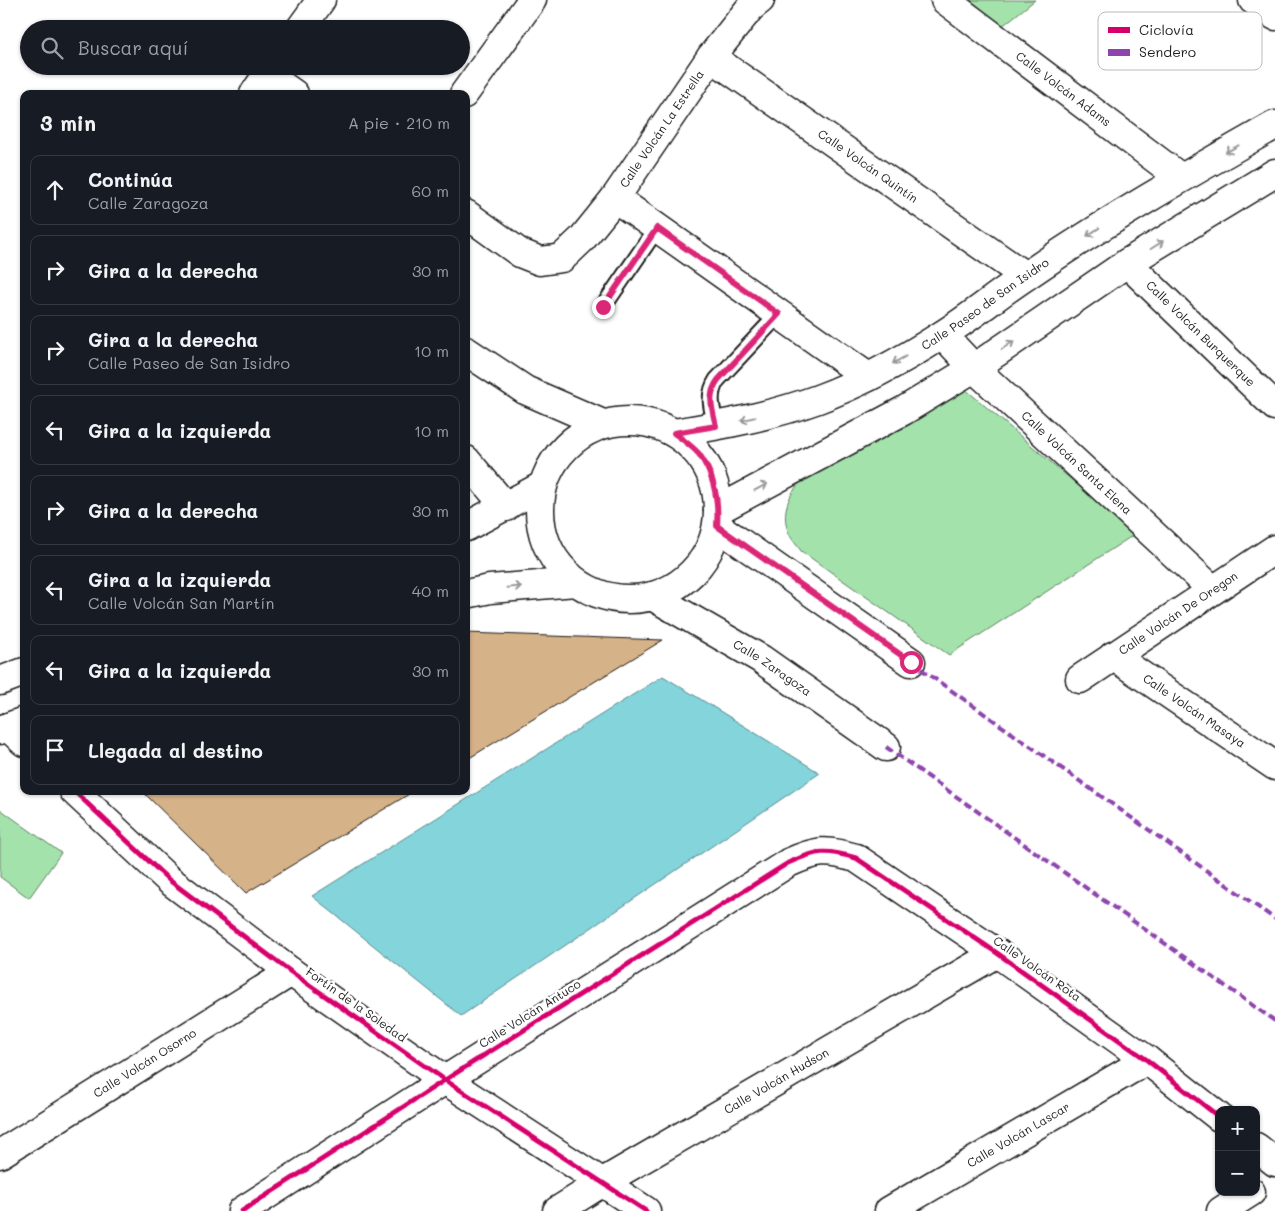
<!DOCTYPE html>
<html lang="es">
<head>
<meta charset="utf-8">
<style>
	body { margin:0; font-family:Mali,sans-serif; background:#20242c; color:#f1f3f6 }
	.controls { position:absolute; right:15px; bottom:15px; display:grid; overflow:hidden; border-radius:10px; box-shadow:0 1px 4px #0004 }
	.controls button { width:45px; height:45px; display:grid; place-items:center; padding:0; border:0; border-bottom:1px solid #363941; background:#171b24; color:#f1f3f6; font:25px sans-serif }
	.stop { position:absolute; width:15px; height:15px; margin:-11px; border:4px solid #db2777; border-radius:50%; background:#fff }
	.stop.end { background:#db2777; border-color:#fff; box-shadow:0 1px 5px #0008 }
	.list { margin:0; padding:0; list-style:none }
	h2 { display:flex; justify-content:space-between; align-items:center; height:65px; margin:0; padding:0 20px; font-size:21px }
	h2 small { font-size:16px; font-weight:400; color:#9ea1a6 }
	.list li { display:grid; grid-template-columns:32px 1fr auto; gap:15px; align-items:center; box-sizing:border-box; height:70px; margin:0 10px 10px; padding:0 10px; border:1px solid #363941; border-radius:10px }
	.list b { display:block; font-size:19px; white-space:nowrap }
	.list p { margin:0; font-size:16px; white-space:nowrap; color:#9ea1a6 }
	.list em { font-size:16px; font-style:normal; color:#9ea1a6 }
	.icon { flex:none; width:28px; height:28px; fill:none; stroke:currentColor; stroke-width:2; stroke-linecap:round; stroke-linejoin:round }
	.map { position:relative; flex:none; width:1275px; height:1211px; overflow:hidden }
	.search { position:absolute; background:#171b24; box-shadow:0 1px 4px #0004; left:20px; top:20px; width:450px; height:55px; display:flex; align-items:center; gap:12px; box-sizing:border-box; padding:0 18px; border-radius:28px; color:#9ea1a6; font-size:19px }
	.panel { position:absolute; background:#171b24; box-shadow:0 1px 4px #0004; left:20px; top:90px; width:450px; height:705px; border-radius:10px }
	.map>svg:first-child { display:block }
	.green { fill:#a3e2ab; stroke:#607f64 }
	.water { fill:#83d4db; stroke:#5a8a8f }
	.building { fill:#d6b288; stroke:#1c1c1c }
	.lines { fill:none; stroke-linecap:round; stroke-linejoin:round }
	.lane-casing { stroke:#1c1c1c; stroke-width:19 }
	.street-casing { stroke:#1c1c1c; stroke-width:31 }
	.secondary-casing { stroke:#1c1c1c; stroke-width:31 }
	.lane { stroke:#fff; stroke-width:15 }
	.street { stroke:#fff; stroke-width:28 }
	.secondary { stroke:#fff; stroke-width:28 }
	.quiet { stroke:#8e44ad; stroke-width:4; stroke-dasharray:8 4; stroke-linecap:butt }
	.cycleway-casing { stroke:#fff; stroke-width:8 }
	.cycleway { stroke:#d6006c; stroke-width:5 }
	.oneway { stroke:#999 }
	.route { stroke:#db2777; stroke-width:6 }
	.labels { text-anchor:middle; stroke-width:5; stroke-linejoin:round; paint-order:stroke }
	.street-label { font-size:12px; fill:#1c1c1c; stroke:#fff }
	.key { fill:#fff; stroke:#bbb; stroke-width:1 }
	.key-label { font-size:14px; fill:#1c1c1c }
</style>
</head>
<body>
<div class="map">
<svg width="1275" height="1211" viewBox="0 0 1275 1211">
	<rect width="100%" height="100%" fill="#fff"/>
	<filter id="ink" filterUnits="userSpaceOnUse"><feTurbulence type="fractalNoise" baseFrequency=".02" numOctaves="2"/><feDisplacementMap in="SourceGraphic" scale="10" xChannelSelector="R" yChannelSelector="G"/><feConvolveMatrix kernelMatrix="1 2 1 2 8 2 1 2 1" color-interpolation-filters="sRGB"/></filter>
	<g filter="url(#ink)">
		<g class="green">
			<polygon points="963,0 1035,0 1001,27"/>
			<path d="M964 388 1135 534 949 655 801 551C797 545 790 538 788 531 781 512 789 494 802 480Z"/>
			<polygon points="0,809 61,853 29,898 0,877"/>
		</g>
		<polygon class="water" points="663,676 820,773 461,1016 312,896"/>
		<g class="building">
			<polygon points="466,633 663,640 466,760"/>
			<polygon points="142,791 414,791 246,893"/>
		</g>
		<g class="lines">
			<g class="lane-casing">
				<g id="lane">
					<polyline points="603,307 657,228"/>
					<path d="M716 426C712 409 707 395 717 380L779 314"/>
				</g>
			</g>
			<g class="street-casing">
				<g id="street">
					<path id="s1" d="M945 0 1181 178"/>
					<polyline points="1253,0 1275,16"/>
					<polyline points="300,29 321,0"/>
					<path id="s2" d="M711 57 1025 276"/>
					<polyline points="267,75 294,94"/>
					<polyline points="254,94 273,66"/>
					<polyline points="464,94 532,0"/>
					<polyline points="615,198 868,377"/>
					<path id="s3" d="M466 214 520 253 540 261 562 258 582 239 615 198 711 57 750 8 760 0"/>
					<path id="s4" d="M1127 263 1275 406"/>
					<path id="s5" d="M943 335 974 368 1213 590"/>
					<polyline points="466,351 525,390 603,424"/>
					<polyline points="466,460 506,507"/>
					<polyline points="717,526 911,662"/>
					<path id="s6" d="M652 596 761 659 886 747"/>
					<path id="s7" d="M1113 656 1275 766"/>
					<path id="s8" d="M1080 679 1275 549"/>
					<polyline points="8,727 24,742"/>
					<polyline points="74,791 169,880 291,972 445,1080 646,1211"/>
					<polyline points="1256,1147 1275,1162"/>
					<path id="s9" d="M0 1154 291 972"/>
					<path d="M242 1211 445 1080 788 863C817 850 826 849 856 858L997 953 1147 1060 1219 1117"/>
					<path id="s10" d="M557 1211 603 1182 997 953"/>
					<path id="s11" d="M889 1211 1147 1060"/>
					<polyline points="1221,1211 1251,1192"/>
				</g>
			</g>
			<g class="secondary-casing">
				<g id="secondary">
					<circle cx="629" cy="510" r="89"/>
					<path id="s12" d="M674 433C723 425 771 416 818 399 861 383 903 360 942 335 971 317 997 295 1026 276 1106 221 1190 173 1275 125"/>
					<polyline points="718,510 903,411 974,368 1127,263 1275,173"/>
					<polyline points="466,527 542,486"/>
					<polyline points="466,594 490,589 576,582"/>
					<polyline points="0,681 24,672"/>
					<polyline points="0,730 24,721"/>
				</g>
			</g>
			<use href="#lane" class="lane"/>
			<use href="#street" class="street"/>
			<use href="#secondary" class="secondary"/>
			<g class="quiet">
				<polyline points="911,662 1275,919"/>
				<polyline points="886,747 1275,1021"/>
			</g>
			<g class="cycleway-casing">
				<g id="cycleway">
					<polyline points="74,791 169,880 291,972 445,1080 646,1211"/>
					<path d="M242 1211 445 1080 788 863C817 850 826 849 856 858L997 953 1147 1060 1219 1117"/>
				</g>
			</g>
			<use href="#cycleway" class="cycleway"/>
		</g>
		<defs><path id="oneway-shaft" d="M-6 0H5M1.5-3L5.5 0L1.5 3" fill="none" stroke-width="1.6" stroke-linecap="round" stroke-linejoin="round" transform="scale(1.25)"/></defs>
		<g class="oneway">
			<use href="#oneway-shaft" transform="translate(1232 149) rotate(151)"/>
			<use href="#oneway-shaft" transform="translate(1093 232) rotate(147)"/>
			<use href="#oneway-shaft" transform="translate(1157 245) rotate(-32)"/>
			<use href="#oneway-shaft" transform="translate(1008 345) rotate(-34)"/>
			<use href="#oneway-shaft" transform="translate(899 360) rotate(151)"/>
			<use href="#oneway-shaft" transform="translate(748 419) rotate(165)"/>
			<use href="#oneway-shaft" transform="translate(761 487) rotate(-28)"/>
			<use href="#oneway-shaft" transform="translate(514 587) rotate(-5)"/>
		</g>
	</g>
	<g class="lines" filter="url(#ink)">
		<path class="route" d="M603 307 657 228 779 314 718 380C707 395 712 409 716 426L674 433C682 439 692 446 699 454 714 475 719 500 717 526L911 662"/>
	</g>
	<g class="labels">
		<g class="street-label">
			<text dy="4" stroke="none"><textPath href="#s1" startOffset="148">Calle Volcán Adams</textPath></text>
			<text dy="4" stroke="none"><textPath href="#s3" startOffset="274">Calle Volcán La Estrella</textPath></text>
			<text dy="4" stroke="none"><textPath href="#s2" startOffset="191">Calle Volcán Quintín</textPath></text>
			<text dy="4" stroke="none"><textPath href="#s12" startOffset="341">Calle Paseo de San Isidro</textPath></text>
			<text dy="4" stroke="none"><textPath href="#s4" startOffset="102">Calle Volcán Burquerque</textPath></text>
			<text dy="4" stroke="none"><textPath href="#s5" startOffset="185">Calle Volcán Santa Elena</textPath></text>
			<text dy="4" stroke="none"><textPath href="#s8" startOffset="118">Calle Volcán De Oregon</textPath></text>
			<text dy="4" stroke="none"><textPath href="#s6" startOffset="140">Calle Zaragoza</textPath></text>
			<text dy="4" stroke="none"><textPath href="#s7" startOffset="98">Calle Volcán Masaya</textPath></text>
			<text transform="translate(1037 969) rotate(35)" y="4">Calle Volcán Rota</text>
			<text transform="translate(356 1005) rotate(35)" y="4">Fortín de la Soledad</text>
			<text transform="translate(530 1014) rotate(-32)" y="4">Calle Volcán Antuco</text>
			<text dy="4" stroke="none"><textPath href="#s9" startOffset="171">Calle Volcán Osorno</textPath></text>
			<text dy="4" stroke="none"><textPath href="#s10" startOffset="255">Calle Volcán Hudson</textPath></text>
			<text dy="4" stroke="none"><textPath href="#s11" startOffset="150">Calle Volcán Lascar</textPath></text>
		</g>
	</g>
	<rect x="1098" y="12" width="164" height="58" rx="8" class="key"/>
	<rect x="1108" y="27" width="22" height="6" fill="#d6006c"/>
	<rect x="1108" y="49" width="22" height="7" fill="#8e44ad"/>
	<g class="key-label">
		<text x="1139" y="35">Ciclovía</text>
		<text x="1139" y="57">Sendero</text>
	</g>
</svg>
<div class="controls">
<button>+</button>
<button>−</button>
</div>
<div class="stop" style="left:911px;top:662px"></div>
<div class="stop end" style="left:603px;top:307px"></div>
<div class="search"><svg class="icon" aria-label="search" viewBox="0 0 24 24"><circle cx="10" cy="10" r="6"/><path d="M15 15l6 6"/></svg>Buscar aquí</div>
<section class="panel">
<h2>3 min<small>A pie · 210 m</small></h2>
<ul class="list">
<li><svg class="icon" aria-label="ahead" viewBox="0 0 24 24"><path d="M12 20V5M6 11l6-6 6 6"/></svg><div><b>Continúa</b><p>Calle Zaragoza</p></div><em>60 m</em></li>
<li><svg class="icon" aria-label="right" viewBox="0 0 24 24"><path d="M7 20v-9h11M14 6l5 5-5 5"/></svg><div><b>Gira a la derecha</b></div><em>30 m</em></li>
<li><svg class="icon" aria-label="right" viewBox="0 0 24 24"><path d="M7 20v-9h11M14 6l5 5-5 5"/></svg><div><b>Gira a la derecha</b><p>Calle Paseo de San Isidro</p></div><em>10 m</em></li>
<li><svg class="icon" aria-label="left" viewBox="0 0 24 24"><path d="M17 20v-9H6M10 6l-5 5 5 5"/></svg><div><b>Gira a la izquierda</b></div><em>10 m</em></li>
<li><svg class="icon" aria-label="right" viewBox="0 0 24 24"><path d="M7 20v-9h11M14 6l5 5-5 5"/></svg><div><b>Gira a la derecha</b></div><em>30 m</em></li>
<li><svg class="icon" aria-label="left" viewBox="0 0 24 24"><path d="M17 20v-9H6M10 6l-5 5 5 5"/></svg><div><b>Gira a la izquierda</b><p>Calle Volcán San Martín</p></div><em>40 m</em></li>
<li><svg class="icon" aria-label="left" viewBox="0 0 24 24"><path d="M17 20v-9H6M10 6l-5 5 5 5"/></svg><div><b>Gira a la izquierda</b></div><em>30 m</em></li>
<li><svg class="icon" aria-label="arrive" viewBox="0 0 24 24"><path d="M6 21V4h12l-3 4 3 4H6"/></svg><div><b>Llegada al destino</b></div></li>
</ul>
</section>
</div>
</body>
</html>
